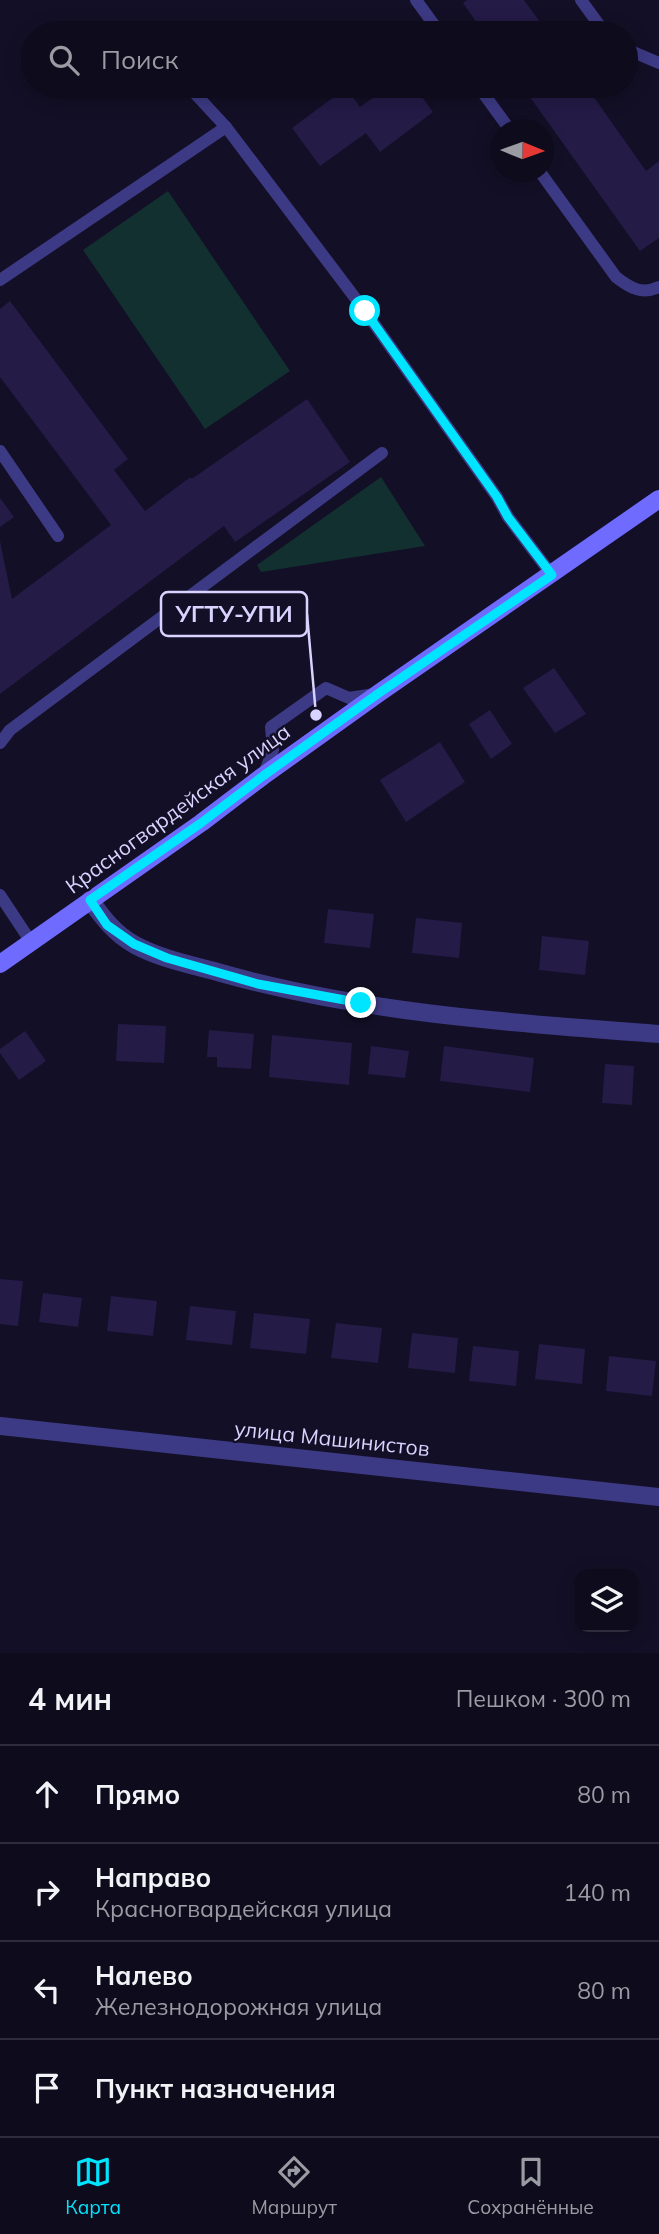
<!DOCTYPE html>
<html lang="ru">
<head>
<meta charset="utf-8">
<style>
	body { margin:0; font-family:Mulish,sans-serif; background:#1c1929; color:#f1f3f6 }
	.controls { position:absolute; right:21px; bottom:21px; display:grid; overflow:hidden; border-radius:14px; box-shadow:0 4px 18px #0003 }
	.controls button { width:63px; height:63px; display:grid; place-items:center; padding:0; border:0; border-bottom:2px solid #2e2b3b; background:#0e0b1c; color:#f1f3f6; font:35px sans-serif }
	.compass { position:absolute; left:491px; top:119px; width:63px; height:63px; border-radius:50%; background:#0e0b1c; box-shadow:0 4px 18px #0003; rotate:91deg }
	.stop { position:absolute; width:21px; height:21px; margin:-16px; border:5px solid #00e5ff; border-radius:50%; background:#fff }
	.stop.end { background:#00e5ff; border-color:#fff; box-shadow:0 2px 7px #0008 }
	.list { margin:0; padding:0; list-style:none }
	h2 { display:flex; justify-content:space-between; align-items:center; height:91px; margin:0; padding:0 28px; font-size:30px }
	h2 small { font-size:23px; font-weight:400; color:#9b9ba3 }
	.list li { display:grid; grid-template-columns:46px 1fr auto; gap:21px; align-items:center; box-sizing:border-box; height:98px; padding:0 28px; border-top:2px solid #2e2b3b }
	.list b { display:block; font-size:26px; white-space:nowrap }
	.list p { margin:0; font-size:23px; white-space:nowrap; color:#9b9ba3 }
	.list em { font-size:23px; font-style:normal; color:#9b9ba3 }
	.icon { flex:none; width:38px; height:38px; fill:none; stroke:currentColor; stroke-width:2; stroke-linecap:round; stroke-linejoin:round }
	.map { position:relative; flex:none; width:659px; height:1653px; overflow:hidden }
	.search { position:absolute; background:#0e0b1c; box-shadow:0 4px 18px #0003; left:21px; right:21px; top:21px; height:77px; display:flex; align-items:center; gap:18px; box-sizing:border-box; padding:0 24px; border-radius:38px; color:#9b9ba3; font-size:26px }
	.sheet { height:483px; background:#0e0b1c }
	nav { display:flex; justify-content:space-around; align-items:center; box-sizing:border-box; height:98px; border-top:2px solid #2e2b3b; background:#0e0b1c; font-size:19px; color:#9b9ba3 }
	nav a { display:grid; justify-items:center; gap:4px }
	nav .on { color:#00e5ff }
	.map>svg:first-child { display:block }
	.green { fill:#12302f }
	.building { fill:#241b47 }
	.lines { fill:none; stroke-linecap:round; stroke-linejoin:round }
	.service { stroke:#3d3a85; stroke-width:12 }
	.minor { stroke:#3d3a85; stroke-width:18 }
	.secondary { stroke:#6f6bff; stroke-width:18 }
	.route { stroke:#00e5ff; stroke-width:9 }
	.labels { text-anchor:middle; stroke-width:5; stroke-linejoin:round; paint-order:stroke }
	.street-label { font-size:21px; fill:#d9d4ff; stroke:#130f26 }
	.leader { fill:none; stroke:#d9d4ff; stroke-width:2.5 }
	.callout-dot { fill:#d9d4ff; stroke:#130f26; stroke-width:2.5 }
	.callout { fill:#130f26; stroke:#d9d4ff; stroke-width:2.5 }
	.callout-label { font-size:23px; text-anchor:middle; font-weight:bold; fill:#d9d4ff }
</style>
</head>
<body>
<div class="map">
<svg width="659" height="1653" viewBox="0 0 659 1653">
	<rect width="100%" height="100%" fill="#130f26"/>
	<g class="green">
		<polygon points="168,191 290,371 205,429 83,250"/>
		<polygon points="381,477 425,546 261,572 257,565"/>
	</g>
	<g class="building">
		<polygon points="467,0 524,0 548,33 484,33 463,3"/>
		<polygon points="389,86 414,86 433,112 380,152 366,133 320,166 292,128 346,88 360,107"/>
		<polygon points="522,86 586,86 646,171 659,161 659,238 640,251"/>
		<polygon points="10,301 128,459 114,470 145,511 189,478 193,478 307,399 350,462 235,542 224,526 0,694 0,541 12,599 111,525 0,377 0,309"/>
		<polygon points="0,498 14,517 0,527"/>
		<polygon points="554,668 586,714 555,733 523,688"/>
		<polygon points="490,710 512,744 491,759 469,724"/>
		<polygon points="440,742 465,782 406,822 380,780"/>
		<polygon points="328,909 374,914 370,948 324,943"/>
		<polygon points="416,918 462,923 459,958 412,953"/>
		<polygon points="542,936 589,941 585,975 539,970"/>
		<polygon points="118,1024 166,1026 164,1063 116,1061"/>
		<polygon points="209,1030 254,1034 251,1069 217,1067 217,1057 207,1057"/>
		<polygon points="25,1031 46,1061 19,1080 0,1053 0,1049"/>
		<polygon points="272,1035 352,1043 349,1085 269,1077"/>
		<polygon points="371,1046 409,1051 405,1078 368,1074"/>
		<polygon points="444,1046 534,1058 530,1092 440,1081"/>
		<polygon points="605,1064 634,1066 632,1105 602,1103"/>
		<polygon points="0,1279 23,1281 18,1326 0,1324"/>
		<polygon points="43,1293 82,1298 78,1327 39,1322"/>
		<polygon points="111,1296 157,1301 153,1336 107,1331"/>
		<polygon points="190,1306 236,1311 232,1345 186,1340"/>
		<polygon points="254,1313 310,1319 306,1354 250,1348"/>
		<polygon points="336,1323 382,1328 378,1363 331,1358"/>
		<polygon points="412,1333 458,1338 455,1373 408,1368"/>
		<polygon points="539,1344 585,1349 582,1384 535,1379"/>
		<polygon points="473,1346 519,1351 516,1386 469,1381"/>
		<polygon points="609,1356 656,1361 652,1396 606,1391"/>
	</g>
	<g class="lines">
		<g class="service">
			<polyline points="416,0 440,33"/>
			<polyline points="581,0 605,33"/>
			<polyline points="626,49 659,63"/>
			<polyline points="188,86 226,127 365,311 497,497 508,517 552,575"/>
			<polyline points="478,86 510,130"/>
			<path d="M540 172 616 277C630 288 642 295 659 287"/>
			<polyline points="0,280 226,127"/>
			<polyline points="0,451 58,536"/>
			<polyline points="0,743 10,730 382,453"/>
			<polyline points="264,774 273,750 271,727 326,688 349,698 375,694"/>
			<polyline points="0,895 31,942"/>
		</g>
		<g class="minor">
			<path d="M90 900C103 918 115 934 135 945 161 959 192 965 221 973 363 1013 512 1023 659 1034"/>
			<polyline points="0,1426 659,1497"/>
		</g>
		<polyline class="secondary" points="0,964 201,823 263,776 379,693 659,499"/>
	</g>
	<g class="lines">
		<polyline class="route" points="361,1003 258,984 167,958 134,944 107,925 90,900 201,823 263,776 379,693 552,575 508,517 497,497 365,311"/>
	</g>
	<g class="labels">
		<g class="street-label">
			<text transform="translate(178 809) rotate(-36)" y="7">Красногвардейская улица</text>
			<text transform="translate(332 1439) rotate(6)" y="7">улица Машинистов</text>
		</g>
	</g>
	<path class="leader" d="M316 715L307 614"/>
	<circle class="callout-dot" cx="316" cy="715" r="7"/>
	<rect class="callout" x="161" y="592" width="146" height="44" rx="7"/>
	<g class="callout-label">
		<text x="234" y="622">УГТУ-УПИ</text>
	</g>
</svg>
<div class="controls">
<button><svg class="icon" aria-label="layers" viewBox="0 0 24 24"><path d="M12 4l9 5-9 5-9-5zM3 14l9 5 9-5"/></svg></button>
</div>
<svg class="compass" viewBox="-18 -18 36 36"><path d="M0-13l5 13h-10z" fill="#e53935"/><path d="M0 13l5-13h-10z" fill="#9b9ba3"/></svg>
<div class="stop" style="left:365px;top:311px"></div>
<div class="stop end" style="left:361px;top:1003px"></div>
<div class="search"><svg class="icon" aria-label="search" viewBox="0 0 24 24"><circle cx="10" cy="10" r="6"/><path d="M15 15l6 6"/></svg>Поиск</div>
</div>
<section class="sheet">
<h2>4 мин<small>Пешком · 300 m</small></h2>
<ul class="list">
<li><svg class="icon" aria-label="ahead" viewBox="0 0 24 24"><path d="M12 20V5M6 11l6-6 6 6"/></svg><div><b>Прямо</b></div><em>80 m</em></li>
<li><svg class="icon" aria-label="right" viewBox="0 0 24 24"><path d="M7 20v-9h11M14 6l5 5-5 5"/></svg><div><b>Направо</b><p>Красногвардейская улица</p></div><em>140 m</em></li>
<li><svg class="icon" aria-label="left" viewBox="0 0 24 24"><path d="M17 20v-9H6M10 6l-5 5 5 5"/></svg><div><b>Налево</b><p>Железнодорожная улица</p></div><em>80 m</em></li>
<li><svg class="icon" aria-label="arrive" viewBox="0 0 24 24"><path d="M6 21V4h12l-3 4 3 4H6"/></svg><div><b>Пункт назначения</b></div></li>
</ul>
</section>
<nav>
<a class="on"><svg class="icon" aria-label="map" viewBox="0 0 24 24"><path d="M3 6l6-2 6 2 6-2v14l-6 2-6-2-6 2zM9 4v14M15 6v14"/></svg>Карта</a>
<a><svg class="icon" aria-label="directions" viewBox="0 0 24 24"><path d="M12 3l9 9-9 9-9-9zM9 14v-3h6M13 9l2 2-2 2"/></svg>Маршрут</a>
<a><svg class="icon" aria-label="saved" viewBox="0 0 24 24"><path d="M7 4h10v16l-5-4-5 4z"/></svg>Сохранённые</a>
</nav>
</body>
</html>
